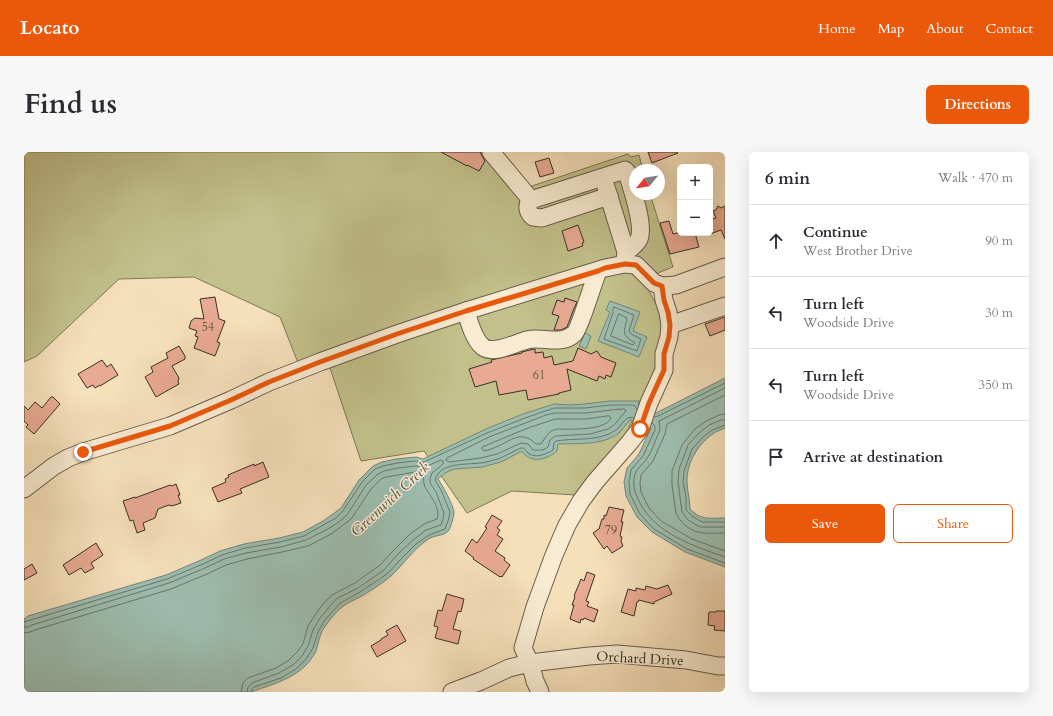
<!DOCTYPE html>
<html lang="en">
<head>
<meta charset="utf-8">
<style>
	body { margin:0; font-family:Cardo,serif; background:#f7f7f7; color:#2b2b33 }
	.controls { position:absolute; right:12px; top:12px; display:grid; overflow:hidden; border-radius:6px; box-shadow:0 4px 16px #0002 }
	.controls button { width:36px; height:36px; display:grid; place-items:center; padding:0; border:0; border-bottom:1px solid #e1e1e2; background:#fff; color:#2b2b33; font:20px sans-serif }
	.compass { position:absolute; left:605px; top:12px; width:36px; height:36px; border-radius:50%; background:#fff; box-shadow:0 4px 16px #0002; rotate:240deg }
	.stop { position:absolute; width:12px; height:12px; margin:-9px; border:3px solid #ea580c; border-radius:50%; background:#fff }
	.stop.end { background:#ea580c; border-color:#fff; box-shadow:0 1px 4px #0008 }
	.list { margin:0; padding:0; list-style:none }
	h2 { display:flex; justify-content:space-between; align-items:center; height:52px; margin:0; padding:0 16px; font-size:17px }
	h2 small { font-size:13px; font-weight:400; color:#7c7c81 }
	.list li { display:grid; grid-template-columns:26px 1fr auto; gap:12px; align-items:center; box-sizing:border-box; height:72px; padding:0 16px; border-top:1px solid #e1e1e2 }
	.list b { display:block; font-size:15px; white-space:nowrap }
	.list p { margin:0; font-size:13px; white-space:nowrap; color:#7c7c81 }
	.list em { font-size:13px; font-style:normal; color:#7c7c81 }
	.actions { display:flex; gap:8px; padding:12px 16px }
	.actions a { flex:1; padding:9px 0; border:1px solid #ea580c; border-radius:6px; text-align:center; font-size:14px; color:#ea580c }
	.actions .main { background:#ea580c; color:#fff }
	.icon { flex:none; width:22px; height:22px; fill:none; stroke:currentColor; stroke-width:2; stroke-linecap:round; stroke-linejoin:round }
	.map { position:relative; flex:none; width:701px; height:540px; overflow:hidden; border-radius:6px }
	header { display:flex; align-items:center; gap:24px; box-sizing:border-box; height:56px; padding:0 20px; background:#ea580c; color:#fff }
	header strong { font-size:19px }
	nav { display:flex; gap:22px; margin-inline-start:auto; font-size:14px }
	.intro { display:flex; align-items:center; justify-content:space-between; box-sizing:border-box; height:96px; padding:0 24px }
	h1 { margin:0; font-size:28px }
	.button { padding:10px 18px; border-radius:6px; background:#ea580c; color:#fff; font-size:14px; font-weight:700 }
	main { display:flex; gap:24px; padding:0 24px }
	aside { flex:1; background:#fff; border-radius:6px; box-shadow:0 4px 16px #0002 }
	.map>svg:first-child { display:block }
	.green { fill:#c2c18b; stroke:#7d7858 }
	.water { fill:#9cbdaf; stroke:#748478 }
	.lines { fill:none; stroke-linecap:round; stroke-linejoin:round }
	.shore { stroke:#6a766a; stroke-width:1 }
	.building { fill:#e8aa92; stroke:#382f26 }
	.minor-casing { stroke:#675b4b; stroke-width:19 }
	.minor { stroke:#f8ebd2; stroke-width:17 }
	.route { stroke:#ea580c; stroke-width:5 }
	.labels { text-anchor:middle; stroke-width:3; stroke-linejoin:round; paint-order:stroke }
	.number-label { font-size:12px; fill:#644e41 }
	.street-label { font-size:14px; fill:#382f26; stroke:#f8ebd2 }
	.water-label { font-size:15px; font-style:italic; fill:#515248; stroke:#f8ebd2 }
</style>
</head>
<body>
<header>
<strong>Locato</strong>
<nav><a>Home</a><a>Map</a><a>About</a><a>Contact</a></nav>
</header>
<div class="intro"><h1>Find us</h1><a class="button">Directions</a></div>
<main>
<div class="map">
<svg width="701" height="540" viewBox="0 0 701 540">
	<rect width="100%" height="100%" fill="#f5e0ba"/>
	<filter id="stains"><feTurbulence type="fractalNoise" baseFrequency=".005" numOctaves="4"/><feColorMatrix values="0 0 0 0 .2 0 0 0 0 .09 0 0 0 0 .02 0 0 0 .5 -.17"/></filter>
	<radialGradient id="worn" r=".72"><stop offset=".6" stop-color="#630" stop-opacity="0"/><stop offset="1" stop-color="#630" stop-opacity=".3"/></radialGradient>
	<polygon class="green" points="0,0 475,0 505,35 604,2 607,5 615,3 619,18 611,18 611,42 626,42 649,115 616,128 623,135 634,156 638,167 637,199 624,235 602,282 551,343 488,339 443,361 400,299 337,309 301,201 274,211 256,165 170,125 95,127 13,204 0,210"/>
	<g class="water">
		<polygon points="586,149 616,160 609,179 623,185 615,205 574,189 586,160 582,158"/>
		<polygon points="561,181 567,184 562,197 555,194"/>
		<path d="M701 226V276C697 278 693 279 690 281 674 292 663 310 663 329 663 338 666 348 666 357 678 369 686 366 701 366V415L661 400 628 380 613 365 602 344 600 330 603 316 615 302 627 276 626 274 606 268C602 272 599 277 595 281 578 294 554 291 534 292L533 299C523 308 506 312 498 299L477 310 458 315 430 317 425 319 421 321 414 327C419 334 429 353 430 360 430 366 427 373 425 378 421 384 412 383 406 386 390 396 380 412 367 424 359 431 345 440 336 445 330 448 323 451 318 455 310 462 302 472 297 481 295 487 294 493 292 499 279 525 252 531 227 540H0V467L4 464 142 423 177 408 196 399 220 392 255 386 279 380 299 369 309 362 317 356 335 328 349 314 358 310 372 307 392 305 399 307 462 277 499 262 530 252 544 253 561 252 586 249H616L614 253 632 261Z"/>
	</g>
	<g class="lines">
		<g class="shore">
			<polygon points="590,155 610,163 605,179 607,182 617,187 613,199 580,187 589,161 589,157"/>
			<path d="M595 162 603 166C601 178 596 183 610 190L611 191 609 193 587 184Z"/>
			<path d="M701 236 635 269 636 276 635 280C631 289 628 300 622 308 619 312 613 316 611 322 608 333 611 342 616 351 632 382 670 394 701 405"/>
			<polyline points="701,243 643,272 641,282 629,309 617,323 616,331 617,340 625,356 637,369 668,387 701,399"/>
			<polygon points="600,257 602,258 601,260 590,273 584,277 566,282 531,284 526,288 524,295 519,298 509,298 504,292 497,291 473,302 457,306 425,310 422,308 423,306 465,285 522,263 531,261 562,261 587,258"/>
			<path d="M701 262 695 263 682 269 671 277 658 293 648 319V333L652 361C656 370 665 378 674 380 682 382 693 381 701 381"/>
			<path d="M585 264 587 266C581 279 547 277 533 277 524 279 522 285 517 292H512C497 277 487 289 472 295 468 297 464 298 460 299L458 297V295L504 276 531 267H562Z"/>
			<polyline points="630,265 634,264 701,231"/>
			<polyline points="701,268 697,268 685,273 675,281 664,293 655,317 654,330 658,360 664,368 676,375 701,375"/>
			<polyline points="628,271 631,274 631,278 619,304 607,318 605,330 606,342 616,362 630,377 663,397 701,411"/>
			<polyline points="701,273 688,278 679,285 668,297 660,319 659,330 662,345 662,358 668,364 678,370 701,370"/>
			<polyline points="0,470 143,427 179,412 198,403 221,396 256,390 280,384 301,372 312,366 319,359 338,330 351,317 359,314 373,311 391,309 400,310 463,281 501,266 530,256 561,256 586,253 610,253 613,257"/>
			<polyline points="0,475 4,475 8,473 145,431 181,416 200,407 222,401 257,395 282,388 304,377 315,370 323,363 342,333 354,322 360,319 374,316 391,314 401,315 417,308 419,309 419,312 408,321 406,327 406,331 412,340 420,361 419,367 417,373 402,378 389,388 374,402 360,418 334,436 312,447 296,466 289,478 284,494 278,504 269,513 255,521 228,531 224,535 223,540"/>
			<path d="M0 481 6 480 11 478 147 437 183 422 202 413 223 407 258 400 284 394 307 382 318 374 327 367 347 337 357 327 362 325 391 320 399 322C400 326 399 331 401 335 406 344 417 356 413 367L400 372 385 383 370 398 356 413 331 431 308 443 299 452 291 463 284 474 279 492 273 500 265 508 252 516 224 526 219 531 217 540"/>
			<path d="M228 540V537L230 535 257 526 272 517 282 507 289 496 294 480 300 469 316 451 336 440 363 422 378 406 392 392 405 383 421 377 424 369 426 360 417 338 411 328C416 310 441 313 456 311 462 311 468 308 474 307 482 304 489 299 497 296 502 296 501 298 504 301 511 307 523 302 529 298L530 291 532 289C550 286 568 289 585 282 588 280 591 279 593 277 599 272 601 263 610 266"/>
		</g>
	</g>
	<g class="building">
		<polygon points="417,0 457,0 457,2 461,9 455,19 443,13 443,14"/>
		<polygon points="624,0 653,0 654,1 628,11"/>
		<polygon points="525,6 530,21 516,25 511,10"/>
		<polygon points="694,54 697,56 701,54 701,87 697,78 686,82 686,68 692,66 689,59 692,58"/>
		<polygon points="645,69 649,82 653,81 671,81 675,95 646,102 636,71"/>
		<polygon points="554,73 560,90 558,91 559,94 544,99 538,79"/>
		<polygon points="191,145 195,167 201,169 193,190 196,191 191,204 170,196 174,185 171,184 173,179 165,176 167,169 171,166 180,167 176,147"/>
		<polygon points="541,146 553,150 549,159 543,175 537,178 530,178 535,164 528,162 533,148 540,150"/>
		<polygon points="701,165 701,178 686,184 681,172"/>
		<polygon points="155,194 161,204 161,207 148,214 155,226 154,229 155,232 132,245 121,225 129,220 127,215 144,206 142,201"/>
		<polygon points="554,196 567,202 573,199 577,205 592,211 587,225 582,223 581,227 575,224 573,229 543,217 547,238 535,241 535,242 504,248 502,238 475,243 472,229 451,235 445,217 468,210 467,208 498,201 498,200 510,197 511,197 511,201 519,200 520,206 528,204 530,213 549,209"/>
		<polygon points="78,208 83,215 87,212 94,223 76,234 76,233 71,236 69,233 63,236 54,222"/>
		<polygon points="27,245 29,245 36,252 10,282 2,275 4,273 0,269 0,254 4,258 11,250 18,256"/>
		<polygon points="239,310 245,325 216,337 218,341 194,350 188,336 202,330 201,327 205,325 204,323 230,312 230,314"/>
		<polygon points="152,332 156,343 154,343 157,351 148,354 145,353 134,357 131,366 119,371 121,378 113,381 109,368 106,369 99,349 111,345 111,346 146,333 148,334"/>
		<polygon points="585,355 600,358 597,370 599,370 596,384 598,385 597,389 599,394 588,401 583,394 580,397 569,381 575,377 578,367 580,367 580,363 582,364"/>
		<polygon points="468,363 478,369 473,376 476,378 473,383 479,387 471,399 481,406 480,408 486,413 478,425 477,424 476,425 449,407 450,406 441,399 448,387 453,391 463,376 461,375"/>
		<polygon points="72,391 79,403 67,411 70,416 61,421 57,416 45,423 39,413"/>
		<polygon points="8,412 13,421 0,428 0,417"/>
		<polygon points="563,420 571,423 562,449 565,450 563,454 574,458 570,470 560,466 559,468 557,467 556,471 546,467 550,453 548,453 551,445 550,444 557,427 560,429"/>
		<polygon points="644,433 648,442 630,450 630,452 615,448 614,450 613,450 610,464 597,460 604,437 612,439 612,436 621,438 622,434 633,437"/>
		<polygon points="423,442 440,447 437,460 434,459 429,477 437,479 434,492 411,486 414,475 410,474 414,458 418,459"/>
		<polygon points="692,459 701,459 701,479 690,478 691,474 684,473 685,460 692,460"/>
		<polygon points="373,473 382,489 353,505 347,494 357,488 357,487 364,483 362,479"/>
	</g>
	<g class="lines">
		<g class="minor-casing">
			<g id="minor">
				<polyline points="467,0 507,48"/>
				<polyline points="582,35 602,100 601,109"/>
				<path d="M585 44 518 66 509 65C503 60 501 51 510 47L601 18 603 20C607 35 621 73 615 87 612 93 607 96 602 100"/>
				<path d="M442 159C445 170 450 188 459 195 470 203 491 191 503 188 518 184 537 194 550 182 555 178 570 128 574 119"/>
				<polyline points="646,173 701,154"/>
				<polyline points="0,337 30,314 44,306 59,300 146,274 207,248 245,230 296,210 373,182 442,159 581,116 601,112 612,113 630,131 638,134 652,133 701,115"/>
				<polyline points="428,540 457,529 485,516 506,511 499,496 511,455 530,403 543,373 557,349 571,330 606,290 616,277 625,251 640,218 640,202 645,185 646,173 644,160 640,148 638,134"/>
				<polyline points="516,540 511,529 506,511 565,504 593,502 662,508 694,514 701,514"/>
			</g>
		</g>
		<use href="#minor" class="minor"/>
	</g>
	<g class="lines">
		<polyline class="route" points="59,300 146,274 207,248 245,230 296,210 373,182 442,159 574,119 581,116 601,112 612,113 630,131 638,134 640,148 644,160 646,173 645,185 640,202 640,218 625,251 616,277"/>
	</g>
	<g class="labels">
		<g class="number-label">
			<text x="184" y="179">54</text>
			<text x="515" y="227">61</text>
			<text x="587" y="382">79</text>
		</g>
		<g class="street-label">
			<text transform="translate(616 506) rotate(3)" y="5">Orchard Drive</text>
		</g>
		<g class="water-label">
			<text transform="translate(366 347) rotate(-43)" y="5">Greenwich Creek</text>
		</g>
	</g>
	<rect width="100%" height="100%" filter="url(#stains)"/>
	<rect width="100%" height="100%" fill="url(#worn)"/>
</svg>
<div class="controls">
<button>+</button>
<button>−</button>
</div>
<svg class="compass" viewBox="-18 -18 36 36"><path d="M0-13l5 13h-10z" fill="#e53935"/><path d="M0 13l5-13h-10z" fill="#7c7c81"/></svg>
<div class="stop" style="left:616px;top:277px"></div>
<div class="stop end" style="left:59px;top:300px"></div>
</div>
<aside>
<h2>6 min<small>Walk · 470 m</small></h2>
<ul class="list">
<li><svg class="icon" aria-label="ahead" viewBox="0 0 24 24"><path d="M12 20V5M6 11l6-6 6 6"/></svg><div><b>Continue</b><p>West Brother Drive</p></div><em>90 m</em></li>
<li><svg class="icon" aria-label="left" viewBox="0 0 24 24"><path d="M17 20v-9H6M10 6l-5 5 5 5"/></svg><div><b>Turn left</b><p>Woodside Drive</p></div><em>30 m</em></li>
<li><svg class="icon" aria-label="left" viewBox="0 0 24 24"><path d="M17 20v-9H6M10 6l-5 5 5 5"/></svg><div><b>Turn left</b><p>Woodside Drive</p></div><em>350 m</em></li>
<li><svg class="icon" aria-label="arrive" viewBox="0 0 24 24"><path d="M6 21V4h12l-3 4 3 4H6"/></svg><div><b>Arrive at destination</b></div></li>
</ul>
<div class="actions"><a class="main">Save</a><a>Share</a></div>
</aside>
</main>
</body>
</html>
